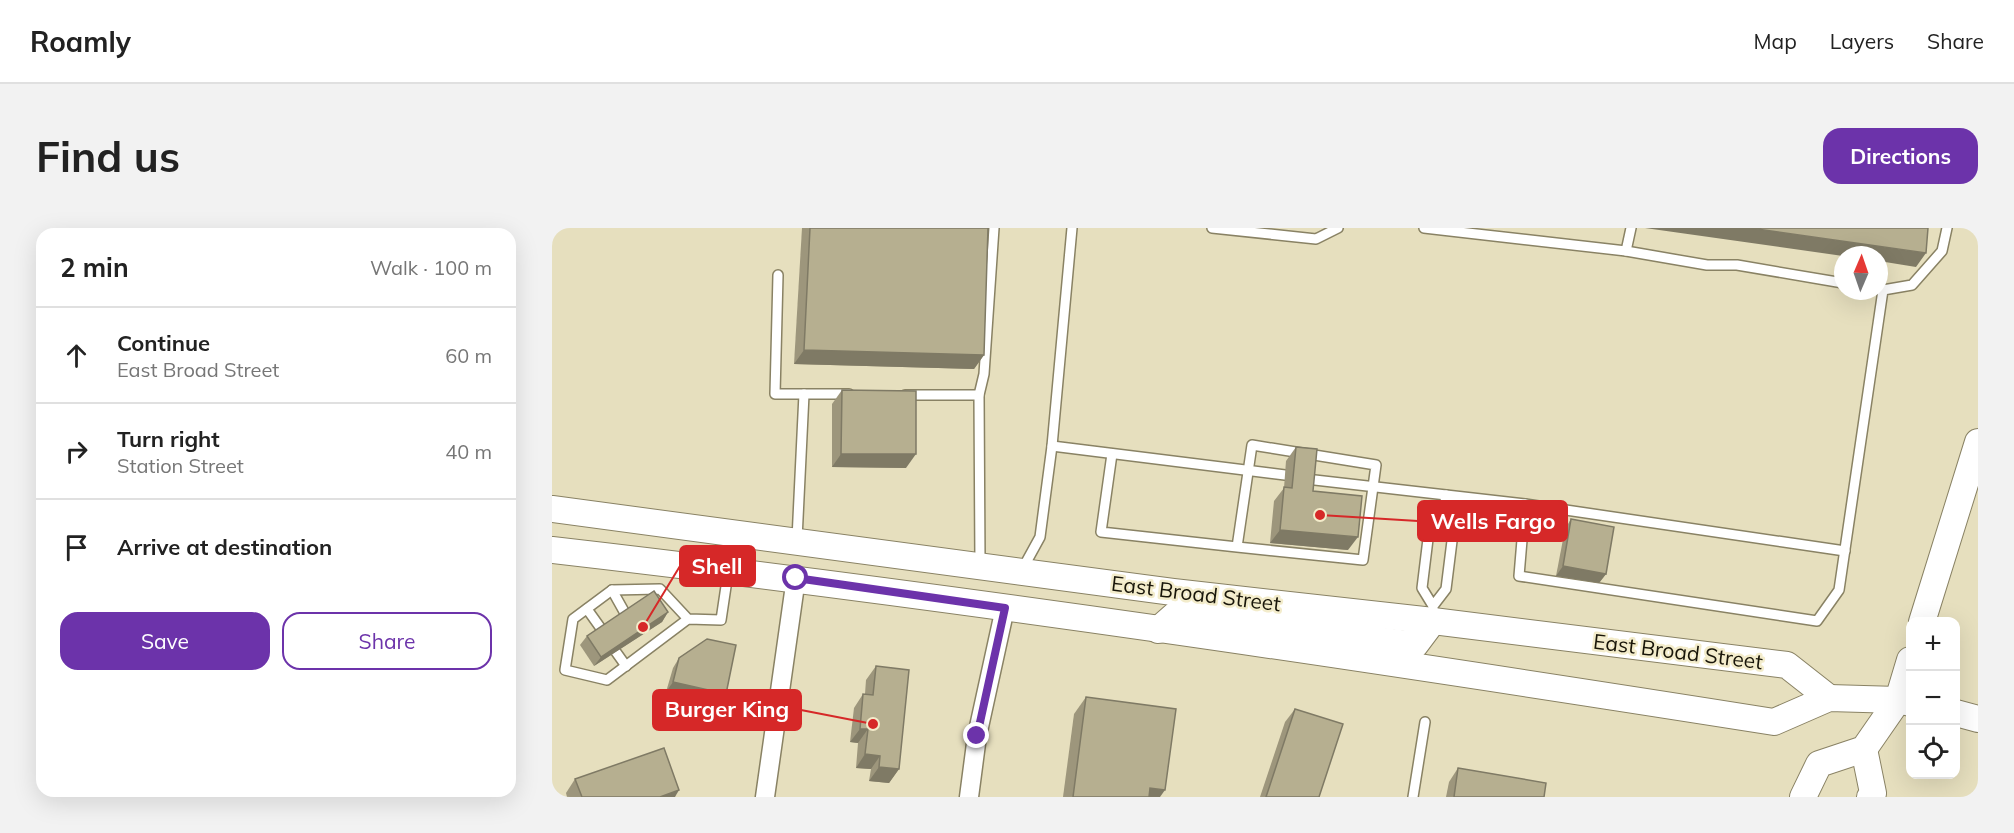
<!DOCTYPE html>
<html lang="en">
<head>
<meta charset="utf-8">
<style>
	body { margin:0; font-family:Mulish,sans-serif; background:#f2f2f2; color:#222 }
	.controls { position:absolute; right:18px; bottom:18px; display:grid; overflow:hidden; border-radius:12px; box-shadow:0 6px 24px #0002 }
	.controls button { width:54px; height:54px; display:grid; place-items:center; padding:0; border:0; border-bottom:2px solid #e0e0e0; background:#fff; color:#222; font:30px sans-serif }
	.compass { position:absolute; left:1282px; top:18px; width:54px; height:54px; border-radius:50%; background:#fff; box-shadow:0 6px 24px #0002; rotate:2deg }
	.stop { position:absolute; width:18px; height:18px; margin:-14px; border:4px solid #6c33aa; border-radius:50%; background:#fff }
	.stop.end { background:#6c33aa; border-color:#fff; box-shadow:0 2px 6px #0008 }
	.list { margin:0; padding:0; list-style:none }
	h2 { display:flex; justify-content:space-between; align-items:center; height:78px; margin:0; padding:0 24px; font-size:26px }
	h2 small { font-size:20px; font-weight:400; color:#767676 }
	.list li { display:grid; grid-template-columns:39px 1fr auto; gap:18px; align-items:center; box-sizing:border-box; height:96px; padding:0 24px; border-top:2px solid #e0e0e0 }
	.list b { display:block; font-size:22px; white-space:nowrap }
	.list p { margin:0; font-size:20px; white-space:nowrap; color:#767676 }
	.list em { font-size:20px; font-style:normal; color:#767676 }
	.actions { display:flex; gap:12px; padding:18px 24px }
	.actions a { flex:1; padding:14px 0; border:2px solid #6c33aa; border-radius:18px; text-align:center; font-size:21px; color:#6c33aa }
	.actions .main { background:#6c33aa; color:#fff }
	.icon { flex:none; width:33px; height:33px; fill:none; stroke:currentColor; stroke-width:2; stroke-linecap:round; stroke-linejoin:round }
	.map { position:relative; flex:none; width:1426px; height:569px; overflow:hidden; border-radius:18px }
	header { display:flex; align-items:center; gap:36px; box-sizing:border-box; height:84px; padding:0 30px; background:#fff; border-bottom:2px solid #e0e0e0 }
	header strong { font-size:28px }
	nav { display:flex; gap:33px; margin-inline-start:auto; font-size:21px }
	.intro { display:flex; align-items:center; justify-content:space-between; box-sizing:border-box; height:144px; padding:0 36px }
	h1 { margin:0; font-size:42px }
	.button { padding:15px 27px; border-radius:18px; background:#6c33aa; color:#fff; font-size:21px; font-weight:700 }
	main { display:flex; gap:36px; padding:0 36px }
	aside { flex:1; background:#fff; border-radius:18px; box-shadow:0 6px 24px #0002 }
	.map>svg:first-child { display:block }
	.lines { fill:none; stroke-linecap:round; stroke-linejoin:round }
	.lane-casing { stroke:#898264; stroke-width:12 }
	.street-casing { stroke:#898264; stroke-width:21 }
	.secondary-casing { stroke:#898264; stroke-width:28 }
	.lane { stroke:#fff; stroke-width:9 }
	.street { stroke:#fff; stroke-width:18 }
	.secondary { stroke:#fff; stroke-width:26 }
	.wall { fill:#9d967c }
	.shaded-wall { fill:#7f7a65 }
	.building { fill:#b6af90; stroke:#7f7a65; stroke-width:1.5 }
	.route { stroke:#6c33aa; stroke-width:8 }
	.labels { text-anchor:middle; stroke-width:5; stroke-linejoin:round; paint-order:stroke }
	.street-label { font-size:21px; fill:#181509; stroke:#f3eccb }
	.leader { fill:none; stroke:#d62828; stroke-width:2 }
	.callout-dot { fill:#d62828; stroke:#f3eccb; stroke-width:2 }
	.callout { fill:#d62828; stroke:#d62828; stroke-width:2 }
	.callout-label { font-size:22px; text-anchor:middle; font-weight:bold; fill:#fff }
</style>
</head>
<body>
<header>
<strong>Roamly</strong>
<nav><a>Map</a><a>Layers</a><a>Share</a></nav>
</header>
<div class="intro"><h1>Find us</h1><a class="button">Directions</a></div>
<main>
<aside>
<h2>2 min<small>Walk · 100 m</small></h2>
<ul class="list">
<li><svg class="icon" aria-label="ahead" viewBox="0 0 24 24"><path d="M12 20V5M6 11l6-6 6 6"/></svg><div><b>Continue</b><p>East Broad Street</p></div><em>60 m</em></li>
<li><svg class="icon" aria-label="right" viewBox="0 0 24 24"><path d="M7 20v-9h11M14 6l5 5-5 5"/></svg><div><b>Turn right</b><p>Station Street</p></div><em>40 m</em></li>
<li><svg class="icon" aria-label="arrive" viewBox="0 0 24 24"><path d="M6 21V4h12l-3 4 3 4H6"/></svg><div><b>Arrive at destination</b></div></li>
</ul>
<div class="actions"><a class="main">Save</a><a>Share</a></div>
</aside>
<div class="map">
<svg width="1426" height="569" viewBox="0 0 1426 569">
	<rect width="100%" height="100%" fill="#e6dfbe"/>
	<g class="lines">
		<g class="lane-casing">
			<g id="lane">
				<polyline points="660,0 764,11 786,0"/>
				<polyline points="872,0 1074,23 1155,37 1185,37 1291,55"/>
				<polyline points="1074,23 1079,0"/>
				<polyline points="226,47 223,166 252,166 245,311"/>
				<polyline points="252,166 297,166"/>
				<polyline points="353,167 427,167"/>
				<polyline points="500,218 733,247"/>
				<polyline points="560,226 549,304 685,319 700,217 824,237 811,332 685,319"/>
				<polyline points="754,251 973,276 1293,323"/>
				<polyline points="973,276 967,348 1265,393 1287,362 1331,62 1360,57 1390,23 1395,0"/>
				<polyline points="890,293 894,267"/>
				<polyline points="428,336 427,167 432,146 442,0"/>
				<polyline points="471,340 488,309 500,218 520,0"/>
				<polyline points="60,362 74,387"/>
				<polyline points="35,381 50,402"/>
				<polyline points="136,391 108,361 60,362 21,391 13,442 55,452 136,391 169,392 176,345"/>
				<polyline points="881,391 881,378 870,360 876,311 890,293 900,313 894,361 881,378"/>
				<polyline points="64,424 74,438"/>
				<polyline points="861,569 873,494"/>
			</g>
		</g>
		<g class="street-casing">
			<g id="street">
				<polyline points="213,569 244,350"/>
				<polyline points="417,569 425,508 453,380"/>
			</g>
		</g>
		<g class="secondary-casing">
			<g id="secondary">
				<polyline points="0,281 621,364 881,393 1235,437 1277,470"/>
				<path d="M0 322C409 369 816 430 1222 494L1277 470 1346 472 1358 475"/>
				<polyline points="1370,394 1426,214"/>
				<polyline points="606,402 623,387 863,417 881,393"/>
				<polyline points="1404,485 1426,491"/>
				<polyline points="1312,521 1321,565 1318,569"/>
				<polyline points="1251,569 1267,536 1312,521 1346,472 1358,432"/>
			</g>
		</g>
		<use href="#lane" class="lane"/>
		<use href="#street" class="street"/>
		<use href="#secondary" class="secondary"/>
	</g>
	<g class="wall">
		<polygon points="250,0 436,0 432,127 422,141 242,136"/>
		<polygon points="290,162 354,240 280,239 280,176"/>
		<polygon points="744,219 761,263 796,322 718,315 722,273 732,260 734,233"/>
		<polygon points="1019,291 1054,346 1047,355 1004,348 1013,301"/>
		<polygon points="116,384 110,394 42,438 28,417 35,408"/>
		<polygon points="127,430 167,476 114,464 121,440"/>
		<polygon points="324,438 347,541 337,555 317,553 319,541 304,540 306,515 298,514 302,480 311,466 313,466 314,452"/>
		<polygon points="534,469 608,569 511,569 522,486"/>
		<polygon points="743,481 767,569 708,569 733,494"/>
		<polygon points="906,540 992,569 894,569 897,554"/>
		<polygon points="23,551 123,569 15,569 14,565"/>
	</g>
	<g class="shaded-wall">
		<polygon points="1093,0 1198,0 1374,25 1364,39 1327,33 1327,27 1291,27 1291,28"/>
		<polygon points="252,122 432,127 422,141 242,136"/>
		<polygon points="289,226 364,226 354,240 280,239"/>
		<polygon points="728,302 806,309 796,322 718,315"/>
		<polygon points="1011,338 1054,346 1047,355 1004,348"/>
		<polygon points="116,384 110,394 42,438 49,429"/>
		<polygon points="121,454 174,466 167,476 114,464"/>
		<polygon points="308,501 316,501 306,515 298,514"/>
		<polygon points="313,526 328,528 319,541 304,540"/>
		<polygon points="327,539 347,541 337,555 317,553"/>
		<polygon points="598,560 613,562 608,569 592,569"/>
		<polygon points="127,562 123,569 108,569"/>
	</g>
	<g class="building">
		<polygon points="258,0 436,0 432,127 252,122"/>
		<polygon points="1198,0 1376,0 1374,25"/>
		<polygon points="290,162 364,163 364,226 289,226"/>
		<polygon points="744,219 765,221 761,263 810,268 806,309 728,302 732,259 740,260"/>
		<polygon points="1019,291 1062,299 1054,346 1011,338"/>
		<polygon points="102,363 116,384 49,429 35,408"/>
		<polygon points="155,411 184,417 174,466 121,454 127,430"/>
		<polygon points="324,438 357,442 347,541 327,539 328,528 313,526 316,501 308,501 311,466 321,467"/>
		<polygon points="534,469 624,481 613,562 598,560 597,569 521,569"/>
		<polygon points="743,481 791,496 767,569 714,569"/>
		<polygon points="112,520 127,562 108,569 30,569 23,551"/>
		<polygon points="906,540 994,555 992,569 902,569"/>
	</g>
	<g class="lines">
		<polyline class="route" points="244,350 453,380 425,508"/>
	</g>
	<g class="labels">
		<g class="street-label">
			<text transform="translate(644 366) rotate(7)" y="7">East Broad Street</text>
			<text transform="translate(1126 424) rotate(7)" y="7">East Broad Street</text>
		</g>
	</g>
	<path class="leader" d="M768 287L866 293M91 399L128 338M321 496L249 482"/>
	<g class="callout-dot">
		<circle cx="768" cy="287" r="6"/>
		<circle cx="91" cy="399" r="6"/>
		<circle cx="321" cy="496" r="6"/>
	</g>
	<g class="callout">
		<rect x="866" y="273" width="149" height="40" rx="6"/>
		<rect x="128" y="318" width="75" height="40" rx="6"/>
		<rect x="101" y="462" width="148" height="40" rx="6"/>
	</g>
	<g class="callout-label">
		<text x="941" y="301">Wells Fargo</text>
		<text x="165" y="346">Shell</text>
		<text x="175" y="489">Burger King</text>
	</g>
</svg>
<div class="controls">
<button>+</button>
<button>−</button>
<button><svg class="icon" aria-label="locate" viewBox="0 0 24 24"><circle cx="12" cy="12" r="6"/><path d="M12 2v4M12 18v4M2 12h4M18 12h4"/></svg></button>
</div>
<svg class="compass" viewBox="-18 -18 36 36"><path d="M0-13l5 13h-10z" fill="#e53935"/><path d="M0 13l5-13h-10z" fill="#767676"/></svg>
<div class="stop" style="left:244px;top:350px"></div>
<div class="stop end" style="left:425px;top:508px"></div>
</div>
</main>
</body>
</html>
